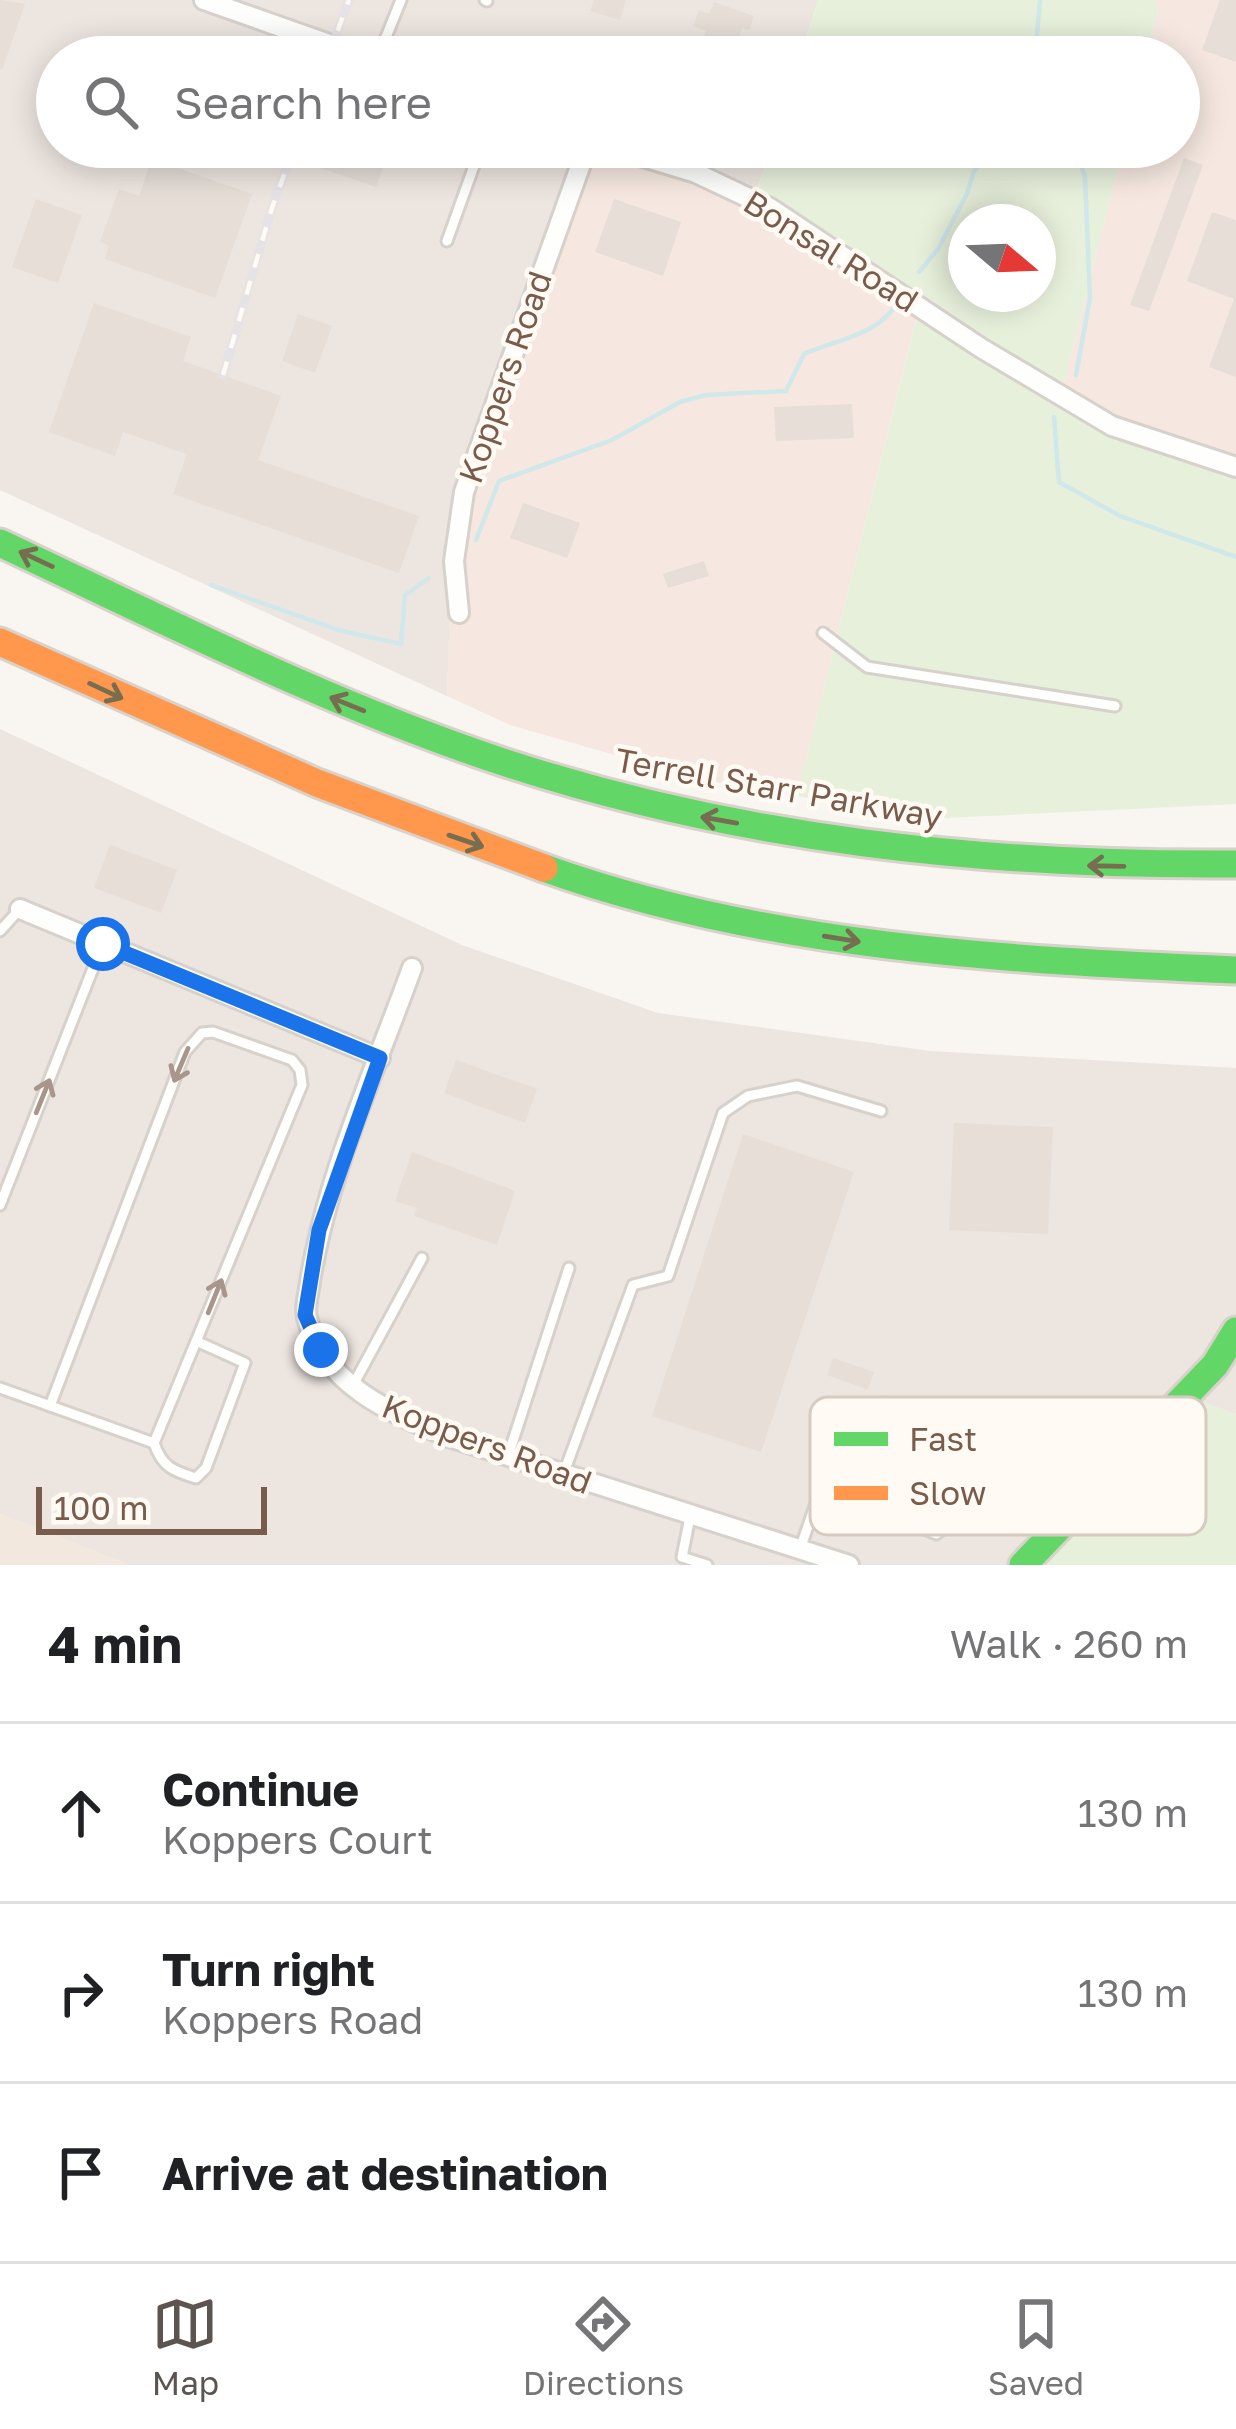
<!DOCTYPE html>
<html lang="en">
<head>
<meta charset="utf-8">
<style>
	body { margin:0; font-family:"Golos Text",sans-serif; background:#f2f2f2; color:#202124 }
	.compass { position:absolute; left:948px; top:204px; width:108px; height:108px; border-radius:50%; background:#fff; box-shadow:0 6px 30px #0003; rotate:109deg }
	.scale { position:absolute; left:36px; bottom:30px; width:231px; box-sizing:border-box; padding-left:12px; border:6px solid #7a5c4d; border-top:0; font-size:33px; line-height:42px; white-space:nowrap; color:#7a5c4d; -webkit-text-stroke:9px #fffaf3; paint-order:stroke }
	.stop { position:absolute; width:36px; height:36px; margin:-27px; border:9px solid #1a73e8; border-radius:50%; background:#fff }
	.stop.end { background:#1a73e8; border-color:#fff; box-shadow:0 3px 12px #0008 }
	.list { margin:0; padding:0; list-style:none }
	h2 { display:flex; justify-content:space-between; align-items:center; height:156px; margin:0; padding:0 48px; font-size:51px }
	h2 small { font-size:39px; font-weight:400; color:#757577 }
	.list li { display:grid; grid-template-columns:78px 1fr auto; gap:36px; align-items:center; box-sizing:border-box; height:180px; padding:0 48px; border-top:3px solid #e0e0e0 }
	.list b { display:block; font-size:45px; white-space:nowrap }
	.list p { margin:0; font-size:39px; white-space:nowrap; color:#757577 }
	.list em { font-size:39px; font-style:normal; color:#757577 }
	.icon { flex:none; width:66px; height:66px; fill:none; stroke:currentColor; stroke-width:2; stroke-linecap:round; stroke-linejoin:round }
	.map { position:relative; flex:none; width:1236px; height:1565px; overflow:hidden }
	.search { position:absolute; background:#fff; box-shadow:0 6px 30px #0003; left:36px; right:36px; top:36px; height:132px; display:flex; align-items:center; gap:30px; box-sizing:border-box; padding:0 42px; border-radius:66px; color:#757577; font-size:45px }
	.sheet { height:696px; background:#fff }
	nav { display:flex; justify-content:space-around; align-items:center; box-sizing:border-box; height:168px; border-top:3px solid #e0e0e0; background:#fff; font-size:33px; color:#757577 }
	nav a { display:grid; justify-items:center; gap:6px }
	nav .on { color:#5c5450 }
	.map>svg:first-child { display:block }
	.residential { fill:#f2e8de }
	.commercial { fill:#f6e8e1 }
	.industrial { fill:#ede5e0 }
	.green { fill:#e7f0db; fill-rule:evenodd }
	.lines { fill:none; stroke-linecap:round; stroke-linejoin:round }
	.stream { stroke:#d0e8ea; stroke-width:4.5 }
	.building { fill:#e6ded7 }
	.lane-casing { stroke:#d7d1cb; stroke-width:15 }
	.street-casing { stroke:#d7d1cb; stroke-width:24 }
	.fast-casing { stroke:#d9d2cb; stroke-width:33 }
	.slow-casing { stroke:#d9d2cb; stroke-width:33 }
	.lane { stroke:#fefefd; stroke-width:9 }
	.street { stroke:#fefefd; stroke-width:18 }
	.fast { stroke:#63d668; stroke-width:27 }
	.slow { stroke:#ff974d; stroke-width:27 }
	.rail-casing { stroke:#e6e3e7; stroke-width:9 }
	.rail { stroke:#fffaf3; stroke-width:4.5; stroke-dasharray:14; stroke-linecap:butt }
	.oneway { stroke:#776e51 }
	.oneway2 { stroke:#a8958b }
	.route { stroke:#1a73e8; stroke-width:15 }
	.labels { text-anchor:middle; stroke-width:9; stroke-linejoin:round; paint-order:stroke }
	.street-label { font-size:33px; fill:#7a5c4d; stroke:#fffaf3 }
	.key { fill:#fffaf3; stroke:#d7cbc1; stroke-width:3 }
	.key-label { font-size:33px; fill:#7a5c4d }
</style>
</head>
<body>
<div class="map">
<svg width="1236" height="1565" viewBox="0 0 1236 1565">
	<rect width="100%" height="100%" fill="#f9f5f0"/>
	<polygon class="residential" points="0,1514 130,1565 0,1565"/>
	<g class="commercial">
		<polygon points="1155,0 1236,0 1236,474 1058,407 1123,147 1179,147 1179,57 1146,57 1158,10"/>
		<polygon points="576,147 621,147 756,193 920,304 797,796 702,780 510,725 447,696 453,515"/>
	</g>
	<g class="industrial">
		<polygon points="0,0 818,0 800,57 57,57 57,147 576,147 453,515 447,696 0,490"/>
		<polygon points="621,147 771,147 756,193"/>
		<polygon points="0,729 462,945 658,1013 930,1051 1236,1068 1236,1414 1179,1394 1074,1487 1009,1565 130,1565 0,1514"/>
	</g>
	<g class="green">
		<polygon points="818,0 1155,0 1158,10 1146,57 800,57"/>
		<path d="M771 147H1123L1058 407 1236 474V804L946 818 797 796 920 305 756 194ZM966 222H1038V294H966Z"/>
		<polygon points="1180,1394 1236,1414 1236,1565 1009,1565 1074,1487"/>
	</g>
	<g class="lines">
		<g class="stream">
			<polyline points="1035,57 1040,0"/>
			<polyline points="1075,147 1085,177 1090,298 1076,375"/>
			<polyline points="919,272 938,249 967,194 974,171 997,147"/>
			<polyline points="1054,417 1059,482 1120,516 1236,557"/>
			<path d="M476 540 499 481 612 440 680 402 706 395 786 391 804 354C838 338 877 337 898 302"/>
			<polyline points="211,585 338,630 401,644 405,595 429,578"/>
		</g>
	</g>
	<g class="building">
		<polygon points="0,0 25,4 2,70 0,70"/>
		<polygon points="594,0 626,0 620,20 590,11"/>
		<polygon points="1220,0 1236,0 1236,62 1202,50"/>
		<polygon points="714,2 754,16 749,30 742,28 735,49 704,37 706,31 693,26 699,10 709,14"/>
		<polygon points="315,147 390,147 376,187 309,164"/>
		<polygon points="1184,158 1203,165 1149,311 1130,305"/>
		<polygon points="152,159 252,194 215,298 105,259 109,246 100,242 119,189 139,196"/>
		<polygon points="36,199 82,215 58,283 12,267"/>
		<polygon points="614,199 681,222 663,276 595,252"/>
		<polygon points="1212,212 1236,220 1236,377 1209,367 1234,299 1187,281"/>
		<polygon points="94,303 191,337 183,361 281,396 258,460 419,516 399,573 173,494 187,454 123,432 115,456 49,432"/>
		<polygon points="298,314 332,326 315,373 282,361"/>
		<polygon points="852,404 854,438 776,441 774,407"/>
		<polygon points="523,503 580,523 567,558 510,538"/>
		<polygon points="704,561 709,576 668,588 663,574"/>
		<polygon points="110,845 177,870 161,913 94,888"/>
		<polygon points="456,1060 537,1089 525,1123 444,1093"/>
		<polygon points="954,1123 1053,1127 1048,1234 949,1230"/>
		<polygon points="743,1134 854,1172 761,1452 652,1416"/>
		<polygon points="412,1152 515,1191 497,1245 414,1216 417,1208 395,1201"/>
		<polygon points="833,1358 874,1372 868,1390 827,1375"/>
	</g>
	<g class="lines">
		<g class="lane-casing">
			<g id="lane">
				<polyline points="485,0 487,1"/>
				<polyline points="378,57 401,0"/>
				<polyline points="447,241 479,152 466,147"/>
				<polyline points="823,633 867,667 1115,706"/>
				<polyline points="0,931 20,909"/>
				<polyline points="0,1205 103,943"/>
				<polyline points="352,1387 422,1258"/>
				<polyline points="0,1388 154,1443"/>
				<path d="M50 1406 185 1052 202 1033 213 1032 292 1060 300 1070 302 1085 154 1443C162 1467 173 1471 196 1478L206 1468 245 1363 196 1341"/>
				<polyline points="508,1456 569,1268"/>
				<polyline points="563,1475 633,1285 668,1276 723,1113 748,1096 797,1086 881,1111"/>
				<polyline points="690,1517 682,1557 707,1565"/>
				<polyline points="800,1549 825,1477 849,1428 885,1403 901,1409 1010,1447 969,1510 936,1534 909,1522 870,1486 874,1466 901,1409"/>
			</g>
		</g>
		<g class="street-casing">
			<g id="street">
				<polyline points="204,0 366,57"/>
				<polyline points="610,147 696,173 770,208 981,348 1112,426 1236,467"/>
				<polyline points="459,613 454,561 464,492 587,147"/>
				<polyline points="20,909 380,1058"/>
				<path d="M412 968C375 1070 327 1175 310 1282 309 1293 304 1307 307 1318 324 1386 392 1413 449 1437L849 1565"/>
			</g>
		</g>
		<g class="fast-casing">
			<g id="fast">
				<path d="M0 543C164 620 328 704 500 761 739 840 986 866 1236 864"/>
				<path d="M544 868C764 947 1005 960 1236 970"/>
				<polyline points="1023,1565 1215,1365 1236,1331"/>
			</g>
		</g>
		<g class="slow-casing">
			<polyline id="slow" points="0,642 317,783 544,868"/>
		</g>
		<use href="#lane" class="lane"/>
		<use href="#street" class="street"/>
		<use href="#fast" class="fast"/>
		<use href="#slow" class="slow"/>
		<g class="rail-casing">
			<g id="rail">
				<polyline points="328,57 349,0"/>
				<polyline points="223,375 271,211 294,147"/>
			</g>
		</g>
		<use href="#rail" class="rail"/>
	</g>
	<defs><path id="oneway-shaft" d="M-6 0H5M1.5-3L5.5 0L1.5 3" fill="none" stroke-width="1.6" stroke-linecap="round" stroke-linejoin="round" transform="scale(3)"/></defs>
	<g class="oneway">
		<use href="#oneway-shaft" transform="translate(36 559) rotate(-155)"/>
		<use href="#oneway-shaft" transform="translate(106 691) rotate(25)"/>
		<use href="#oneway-shaft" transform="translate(347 704) rotate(-158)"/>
		<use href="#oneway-shaft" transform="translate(719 820) rotate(-170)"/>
		<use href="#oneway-shaft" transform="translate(466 841) rotate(19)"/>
		<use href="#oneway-shaft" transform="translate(1106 866) rotate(-179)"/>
		<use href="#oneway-shaft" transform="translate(842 939) rotate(9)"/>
	</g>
	<g class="oneway2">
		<use href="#oneway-shaft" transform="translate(181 1065) rotate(113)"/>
		<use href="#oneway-shaft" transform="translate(43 1096) rotate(-68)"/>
		<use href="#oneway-shaft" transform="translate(215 1296) rotate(-68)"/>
	</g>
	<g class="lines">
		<polyline class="route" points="103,944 380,1058 319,1230 305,1315 321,1350"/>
	</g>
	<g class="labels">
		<g class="street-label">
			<text transform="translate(831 251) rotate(32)" y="12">Bonsal Road</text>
			<text transform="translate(505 377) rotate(-71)" y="12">Koppers Road</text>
			<text transform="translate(779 788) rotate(10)" y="12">Terrell Starr Parkway</text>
			<text transform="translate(487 1444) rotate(21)" y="12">Koppers Road</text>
		</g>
	</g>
	<rect x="810" y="1397" width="396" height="138" rx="18" class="key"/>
	<rect x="834" y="1432" width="54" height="14" fill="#63d668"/>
	<rect x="834" y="1486" width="54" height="14" fill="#ff974d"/>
	<g class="key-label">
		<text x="909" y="1451">Fast</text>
		<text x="909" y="1505">Slow</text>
	</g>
</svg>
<svg class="compass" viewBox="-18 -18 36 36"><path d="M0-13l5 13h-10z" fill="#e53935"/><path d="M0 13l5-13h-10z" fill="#757577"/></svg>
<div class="scale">100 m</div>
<div class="stop" style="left:103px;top:944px"></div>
<div class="stop end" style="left:321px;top:1350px"></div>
<div class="search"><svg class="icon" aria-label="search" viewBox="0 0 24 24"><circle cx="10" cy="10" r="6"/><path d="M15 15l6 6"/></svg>Search here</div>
</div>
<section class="sheet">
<h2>4 min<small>Walk · 260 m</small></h2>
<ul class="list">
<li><svg class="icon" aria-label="ahead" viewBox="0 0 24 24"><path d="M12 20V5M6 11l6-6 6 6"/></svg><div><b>Continue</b><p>Koppers Court</p></div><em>130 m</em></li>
<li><svg class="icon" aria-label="right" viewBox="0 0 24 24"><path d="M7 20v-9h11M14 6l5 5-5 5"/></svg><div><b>Turn right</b><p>Koppers Road</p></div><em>130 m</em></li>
<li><svg class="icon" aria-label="arrive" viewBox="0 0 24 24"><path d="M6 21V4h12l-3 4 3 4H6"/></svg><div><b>Arrive at destination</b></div></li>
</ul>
</section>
<nav>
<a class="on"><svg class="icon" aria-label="map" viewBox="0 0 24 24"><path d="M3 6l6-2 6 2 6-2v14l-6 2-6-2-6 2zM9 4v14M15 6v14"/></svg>Map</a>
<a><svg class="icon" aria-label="directions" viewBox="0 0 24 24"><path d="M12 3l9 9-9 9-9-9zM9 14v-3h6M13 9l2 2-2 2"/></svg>Directions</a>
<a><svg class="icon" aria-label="saved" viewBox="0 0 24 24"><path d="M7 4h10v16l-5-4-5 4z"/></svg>Saved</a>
</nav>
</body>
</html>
